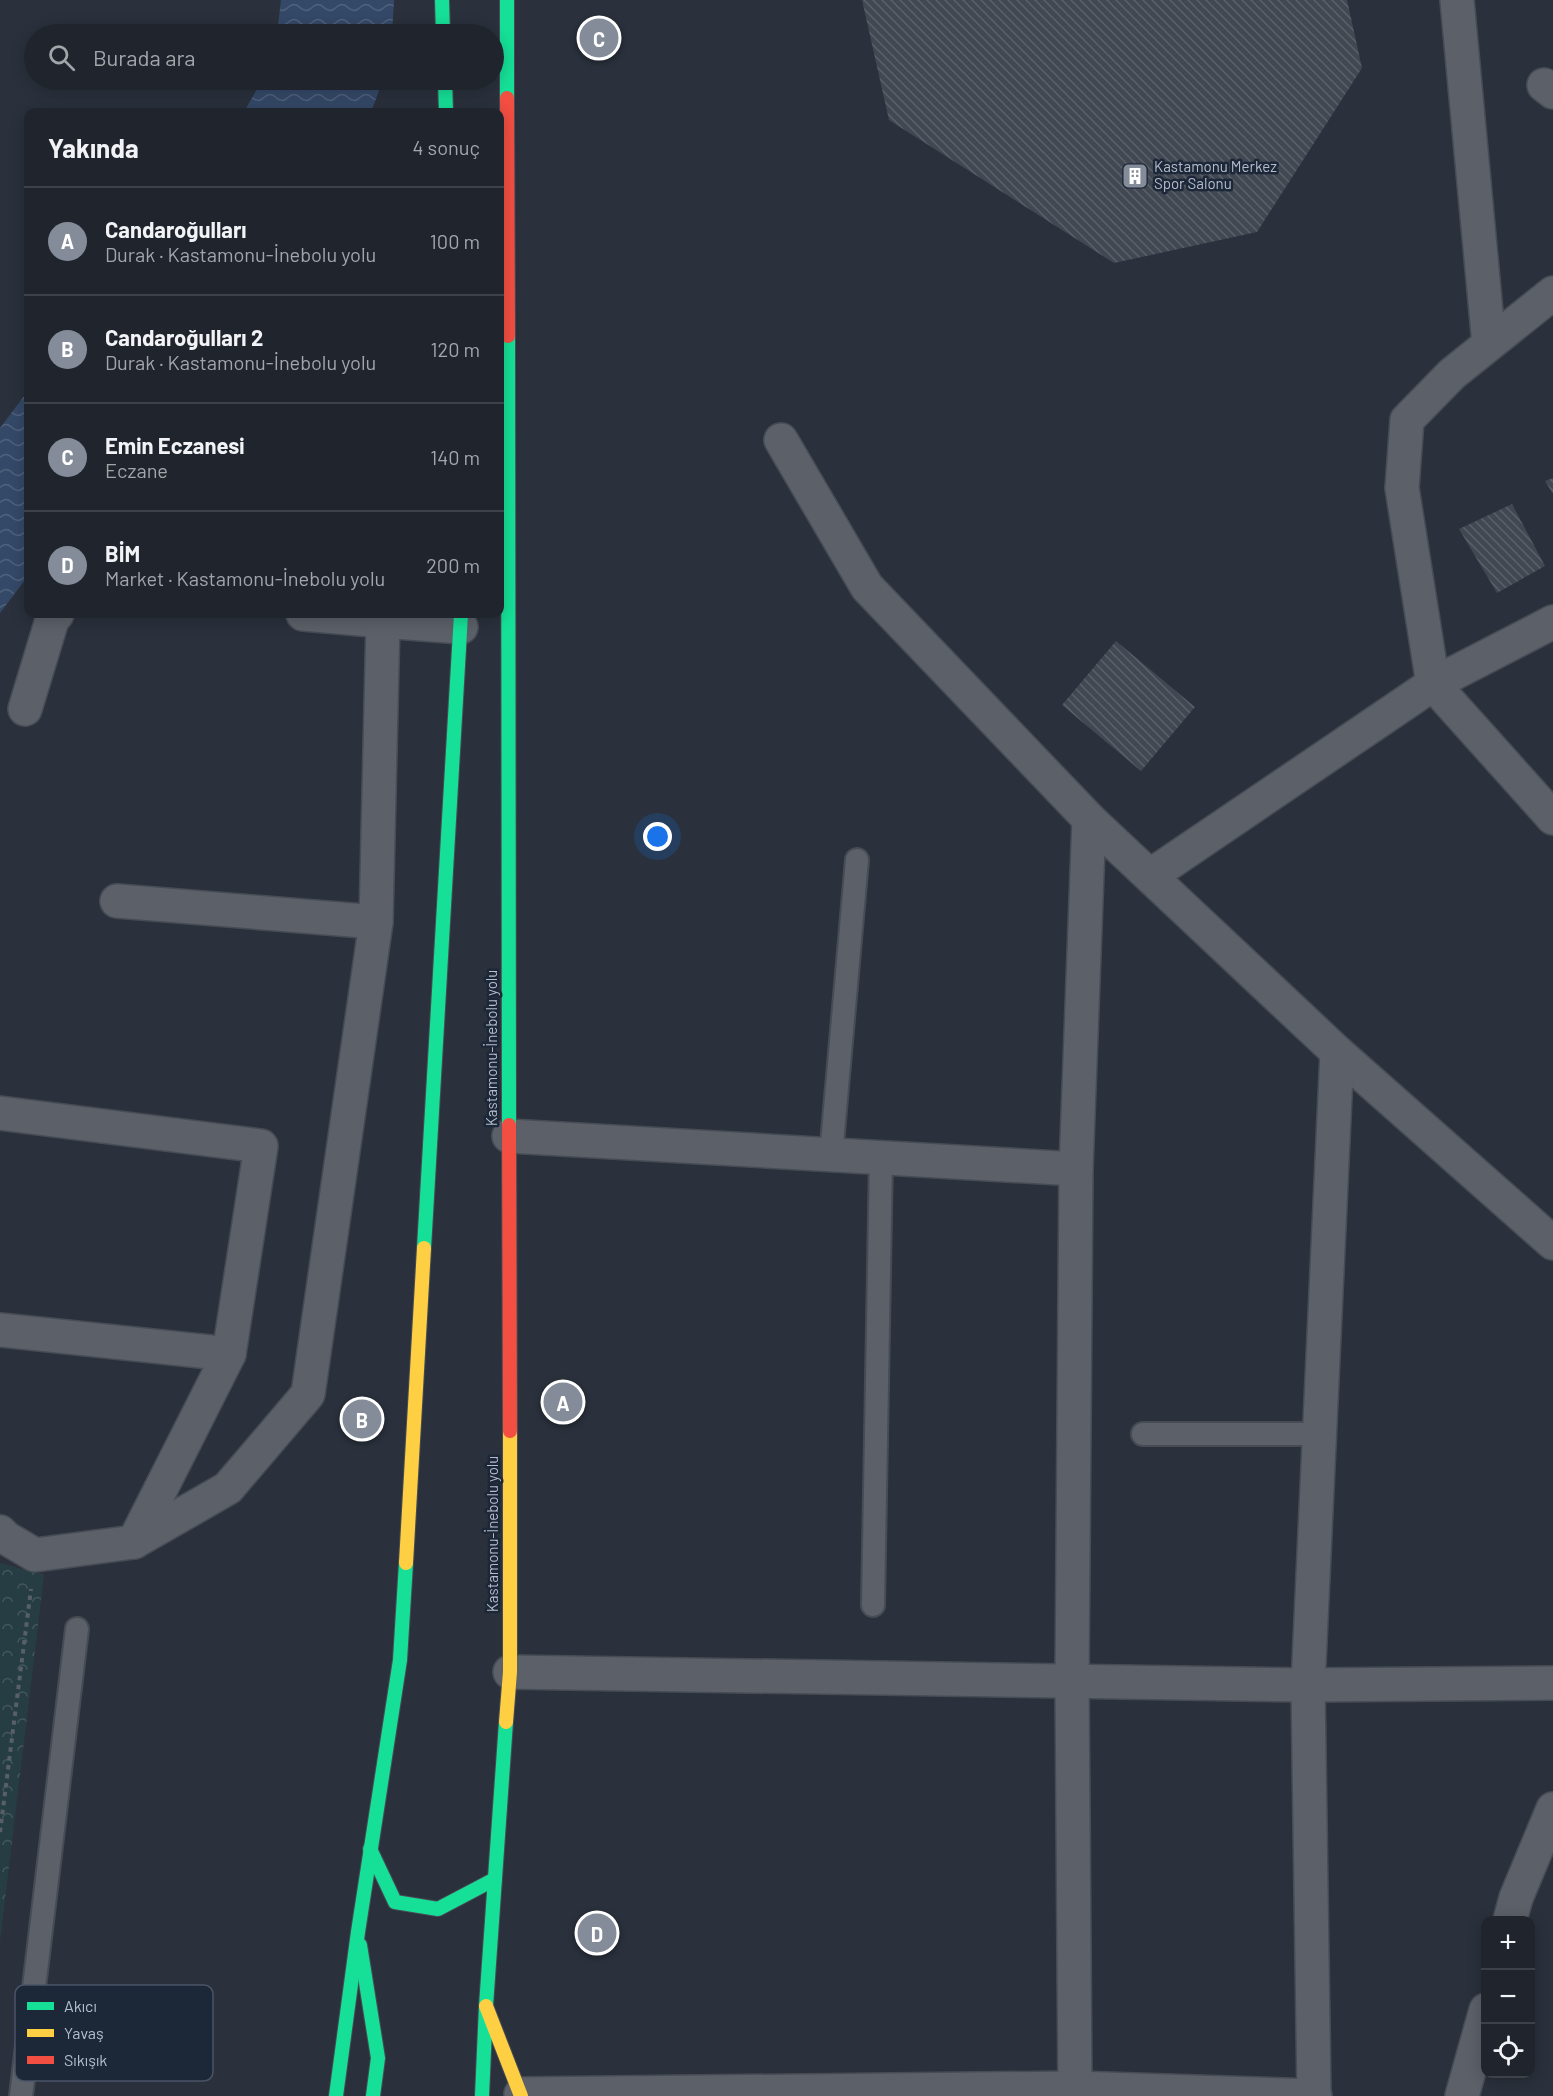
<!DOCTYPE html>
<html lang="tr">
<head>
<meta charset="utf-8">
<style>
	body { margin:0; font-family:Barlow,sans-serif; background:#282d35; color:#f1f3f6 }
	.controls { position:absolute; right:18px; bottom:18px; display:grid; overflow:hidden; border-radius:12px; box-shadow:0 3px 15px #0003 }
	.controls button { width:54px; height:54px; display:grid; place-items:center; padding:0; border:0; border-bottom:2px solid #3d4249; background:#20252d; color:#f1f3f6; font:30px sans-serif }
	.you { position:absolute; left:658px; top:837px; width:21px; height:21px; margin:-15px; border:4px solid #fff; border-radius:50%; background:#1a73e8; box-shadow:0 0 0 9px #1a73e833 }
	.badge { display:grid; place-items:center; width:39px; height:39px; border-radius:50%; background:#848c9a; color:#fff; font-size:20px; font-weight:700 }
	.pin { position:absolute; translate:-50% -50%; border:3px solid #fff; box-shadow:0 2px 6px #0006 }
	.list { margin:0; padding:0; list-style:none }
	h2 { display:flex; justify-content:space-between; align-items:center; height:78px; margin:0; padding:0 24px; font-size:26px }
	h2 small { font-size:20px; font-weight:400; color:#a2a5aa }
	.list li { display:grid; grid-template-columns:39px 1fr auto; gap:18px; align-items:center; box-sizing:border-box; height:108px; padding:0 24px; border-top:2px solid #3d4249 }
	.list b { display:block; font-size:22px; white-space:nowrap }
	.list p { margin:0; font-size:20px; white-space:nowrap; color:#a2a5aa }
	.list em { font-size:20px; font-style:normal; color:#a2a5aa }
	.icon { flex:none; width:33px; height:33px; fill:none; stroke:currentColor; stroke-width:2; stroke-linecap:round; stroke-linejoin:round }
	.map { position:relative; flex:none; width:1553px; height:2096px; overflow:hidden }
	.search { position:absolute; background:#20252d; box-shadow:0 3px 15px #0003; left:24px; top:24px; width:480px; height:66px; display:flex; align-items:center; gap:15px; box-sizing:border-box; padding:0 21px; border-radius:33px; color:#a2a5aa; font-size:22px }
	.panel { position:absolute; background:#20252d; box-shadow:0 3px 15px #0003; left:24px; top:108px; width:480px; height:510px; border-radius:12px }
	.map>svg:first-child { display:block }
	.forest { fill:url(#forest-crowns) }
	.water { fill:url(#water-waves) }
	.building { fill:url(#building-back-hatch) }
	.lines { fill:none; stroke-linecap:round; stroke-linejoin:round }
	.lane-casing { stroke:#474c54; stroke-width:26 }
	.street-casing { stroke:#474c54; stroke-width:36 }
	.fast-casing { stroke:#474c54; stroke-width:16 }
	.slow-casing { stroke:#474c54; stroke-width:16 }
	.jam-casing { stroke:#474c54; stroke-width:16 }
	.path { stroke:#585f67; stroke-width:4; stroke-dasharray:4.5 4.5; stroke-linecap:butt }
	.lane { stroke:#5c6069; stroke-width:22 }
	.street { stroke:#5c6069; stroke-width:33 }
	.fast { stroke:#16e098; stroke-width:14 }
	.slow { stroke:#ffcf43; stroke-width:14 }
	.jam { stroke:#f24e42; stroke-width:14 }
	.labels { text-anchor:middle; stroke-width:5; stroke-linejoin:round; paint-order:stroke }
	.poi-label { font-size:15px; fill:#b5bdcd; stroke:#1c2738; text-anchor:start }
	.street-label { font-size:15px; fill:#b5bdcd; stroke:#1c2738 }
	.key { fill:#1c2738; stroke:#4a5465; stroke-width:1.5 }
	.key-label { font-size:16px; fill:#b5bdcd }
</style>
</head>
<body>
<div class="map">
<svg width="1553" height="2096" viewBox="0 0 1553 2096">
	<defs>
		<pattern id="forest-crowns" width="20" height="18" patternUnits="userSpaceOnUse" patternTransform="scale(1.5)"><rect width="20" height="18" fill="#263e43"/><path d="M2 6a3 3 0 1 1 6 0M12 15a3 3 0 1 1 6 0" fill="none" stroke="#43585d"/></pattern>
		<pattern id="water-waves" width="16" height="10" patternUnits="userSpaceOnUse" patternTransform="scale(1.5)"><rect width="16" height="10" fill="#344968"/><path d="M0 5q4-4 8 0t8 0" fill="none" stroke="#4f617c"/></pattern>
		<pattern id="building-back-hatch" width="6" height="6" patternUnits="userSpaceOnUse" patternTransform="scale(1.5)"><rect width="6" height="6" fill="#424852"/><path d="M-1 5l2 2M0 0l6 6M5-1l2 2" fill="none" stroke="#5b606a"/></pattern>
	</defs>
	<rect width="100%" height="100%" fill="#2a313c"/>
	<polygon class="forest" points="0,1563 44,1575 0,1941"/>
	<g class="water">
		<polygon points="281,0 394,0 392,34 277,34"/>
		<polygon points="262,80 383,80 371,112 244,112"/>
		<polygon points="28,391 28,576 0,613 0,428"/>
	</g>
	<g class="building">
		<polygon points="862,0 1347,0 1362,68 1257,232 1114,263 889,120"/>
		<polygon points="1553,478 1553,494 1545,481"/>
		<polygon points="1512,504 1545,566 1497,593 1459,529"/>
		<polygon points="1116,641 1195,707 1141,771 1062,705"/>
	</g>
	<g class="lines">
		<g class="lane-casing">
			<g id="lane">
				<polyline points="831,1155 857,860"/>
				<polyline points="1143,1434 1319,1434"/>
				<polyline points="873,1605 881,1158"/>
				<polyline points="21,2096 77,1629"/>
			</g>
		</g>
		<g class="street-casing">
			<g id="street">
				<polyline points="1457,0 1489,344"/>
				<polyline points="1544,85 1553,92"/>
				<polyline points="1553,293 1452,374 1407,420 1402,488 1433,684 1553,818"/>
				<polyline points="781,440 867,587 1089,819 1337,1052 1553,1243"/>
				<polyline points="303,614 383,621"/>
				<polyline points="25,709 52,620 57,614"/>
				<polyline points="1150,876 1433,684 1553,622"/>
				<polyline points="117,901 376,922"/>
				<polyline points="0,1113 261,1146 229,1354 134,1542"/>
				<polyline points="509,1136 1076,1169"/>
				<polyline points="0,1330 229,1354"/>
				<polyline points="0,1532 6,1538 35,1555 134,1542 228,1488 308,1394 376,922 383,621 461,627"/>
				<polyline points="510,1672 1308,1685 1553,1683"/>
				<polyline points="1510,1920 1516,1898 1553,1809"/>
				<polyline points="1075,2088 1072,1681 1076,1169 1089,819"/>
				<polyline points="521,2094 1075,2088 1315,2096"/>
				<polyline points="1314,2096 1308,1685 1337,1052"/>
				<polyline points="1462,2096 1486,2010"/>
			</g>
		</g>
		<g class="fast-casing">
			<g id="fast">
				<polyline points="442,0 443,34"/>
				<polyline points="507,0 507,98"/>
				<polyline points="445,80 446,112"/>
				<polyline points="508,336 509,1125"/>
				<polyline points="424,1248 461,614"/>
				<polyline points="370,1849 395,1902 438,1909 495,1879"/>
				<polyline points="360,1945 378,2058 373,2096"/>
				<polyline points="336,2096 358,1932 400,1660 406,1563"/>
				<polyline points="482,2096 486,2006 506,1722"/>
			</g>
		</g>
		<g class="slow-casing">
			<g id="slow">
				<polyline points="406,1563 424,1248"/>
				<polyline points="506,1722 510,1672 510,1431"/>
				<polyline points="486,2006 521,2096"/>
			</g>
		</g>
		<g class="jam-casing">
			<g id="jam">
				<polyline points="507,98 508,336"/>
				<polyline points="509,1125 510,1431"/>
			</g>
		</g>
		<polyline class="path" points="0,1832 31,1589"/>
		<use href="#lane" class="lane"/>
		<use href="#street" class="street"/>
		<use href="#fast" class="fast"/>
		<use href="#slow" class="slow"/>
		<use href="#jam" class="jam"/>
	</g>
	<defs>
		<g id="building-square" transform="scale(1.35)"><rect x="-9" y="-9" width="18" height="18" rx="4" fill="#848c9a" stroke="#1c2738"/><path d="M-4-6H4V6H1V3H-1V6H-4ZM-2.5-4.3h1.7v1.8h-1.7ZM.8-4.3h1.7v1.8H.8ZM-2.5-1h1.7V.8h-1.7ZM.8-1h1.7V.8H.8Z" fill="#fff"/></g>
	</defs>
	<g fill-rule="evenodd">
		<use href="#building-square" x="1135" y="176"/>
	</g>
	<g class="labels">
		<g class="poi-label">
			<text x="1154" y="172">Kastamonu Merkez<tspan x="1154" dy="17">Spor Salonu</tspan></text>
		</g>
		<g class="street-label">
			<text transform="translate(492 1048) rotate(-90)" y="5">Kastamonu-İnebolu yolu</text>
			<text transform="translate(493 1534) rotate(-90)" y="5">Kastamonu-İnebolu yolu</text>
		</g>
	</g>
	<rect x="15" y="1985" width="198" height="96" rx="9" class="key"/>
	<rect x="27" y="2002" width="27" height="8" fill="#16e098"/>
	<rect x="27" y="2029" width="27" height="8" fill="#ffcf43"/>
	<rect x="27" y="2056" width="27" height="8" fill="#f24e42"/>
	<g class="key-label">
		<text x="64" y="2012">Akıcı</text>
		<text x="64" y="2039">Yavaş</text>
		<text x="64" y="2066">Sıkışık</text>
	</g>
</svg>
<div class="controls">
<button>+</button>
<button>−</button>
<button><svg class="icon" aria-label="locate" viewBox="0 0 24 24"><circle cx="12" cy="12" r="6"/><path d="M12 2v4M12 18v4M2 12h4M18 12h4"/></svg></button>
</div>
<div class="you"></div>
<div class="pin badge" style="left:563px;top:1402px">A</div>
<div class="pin badge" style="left:362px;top:1419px">B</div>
<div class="pin badge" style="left:599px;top:38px">C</div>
<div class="pin badge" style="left:597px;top:1933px">D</div>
<div class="search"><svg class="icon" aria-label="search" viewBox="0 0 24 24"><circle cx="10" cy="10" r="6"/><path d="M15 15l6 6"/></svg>Burada ara</div>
<section class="panel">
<h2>Yakında<small>4 sonuç</small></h2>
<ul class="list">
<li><span class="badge">A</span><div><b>Candaroğulları</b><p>Durak · Kastamonu-İnebolu yolu</p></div><em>100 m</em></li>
<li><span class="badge">B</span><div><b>Candaroğulları 2</b><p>Durak · Kastamonu-İnebolu yolu</p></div><em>120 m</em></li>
<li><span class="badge">C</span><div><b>Emin Eczanesi</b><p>Eczane</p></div><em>140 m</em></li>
<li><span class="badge">D</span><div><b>BİM</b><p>Market · Kastamonu-İnebolu yolu</p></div><em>200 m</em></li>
</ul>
</section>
</div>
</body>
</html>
